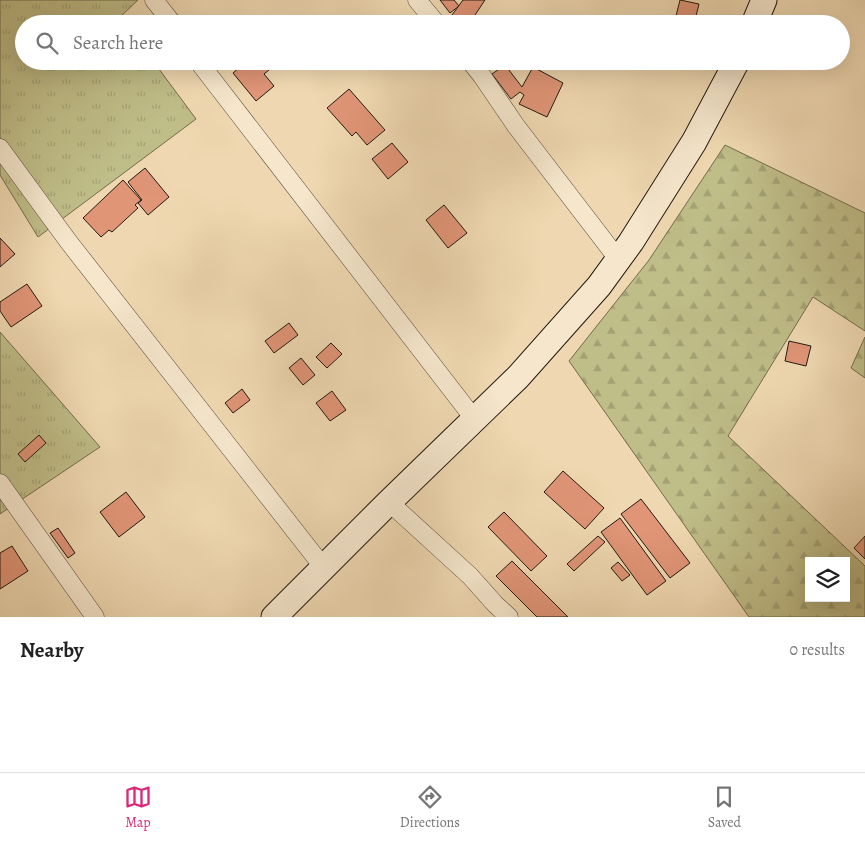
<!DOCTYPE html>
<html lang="en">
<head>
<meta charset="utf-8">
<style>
	body { margin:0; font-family:Alegreya,serif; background:#f2f2f2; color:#222 }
	.controls { position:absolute; right:15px; bottom:15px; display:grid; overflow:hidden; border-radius:0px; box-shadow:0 5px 20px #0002 }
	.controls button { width:45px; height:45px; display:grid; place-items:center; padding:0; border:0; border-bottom:1px solid #e0e0e0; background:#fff; color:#222; font:25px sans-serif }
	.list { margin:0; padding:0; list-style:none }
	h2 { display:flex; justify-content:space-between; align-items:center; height:65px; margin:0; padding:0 20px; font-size:21px }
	h2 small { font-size:16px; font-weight:400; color:#767676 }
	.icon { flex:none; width:28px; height:28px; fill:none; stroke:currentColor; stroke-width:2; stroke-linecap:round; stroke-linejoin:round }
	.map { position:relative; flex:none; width:865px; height:617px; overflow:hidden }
	.search { position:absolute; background:#fff; box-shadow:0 5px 20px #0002; left:15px; right:15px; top:15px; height:55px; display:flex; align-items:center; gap:12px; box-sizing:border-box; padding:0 18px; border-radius:28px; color:#767676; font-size:19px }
	.sheet { height:155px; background:#fff }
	nav { display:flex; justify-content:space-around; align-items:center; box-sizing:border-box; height:70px; border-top:1px solid #e0e0e0; background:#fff; font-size:14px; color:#767676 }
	nav a { display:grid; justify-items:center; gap:2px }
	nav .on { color:#db2777 }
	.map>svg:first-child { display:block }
	.grass { fill:url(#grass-tufts); stroke:#716b4d }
	.forest { fill:url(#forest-firs); stroke:#716b4d; fill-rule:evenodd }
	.building { fill:#e09577; stroke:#231912 }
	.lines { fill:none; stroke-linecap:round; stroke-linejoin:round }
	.street-casing { stroke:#56493a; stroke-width:19 }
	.secondary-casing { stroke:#231912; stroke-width:27 }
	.street { stroke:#f5e6cc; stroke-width:18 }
	.secondary { stroke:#f5e6cc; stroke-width:25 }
</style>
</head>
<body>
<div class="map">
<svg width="865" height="617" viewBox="0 0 865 617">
	<defs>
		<pattern id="grass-tufts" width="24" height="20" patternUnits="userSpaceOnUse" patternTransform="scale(1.25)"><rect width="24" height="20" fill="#bfbd88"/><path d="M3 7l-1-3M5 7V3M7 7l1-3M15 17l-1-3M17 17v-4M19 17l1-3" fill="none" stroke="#a4a274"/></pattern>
		<pattern id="forest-firs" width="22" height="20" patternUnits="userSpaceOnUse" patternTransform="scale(1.25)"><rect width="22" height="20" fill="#bfbd88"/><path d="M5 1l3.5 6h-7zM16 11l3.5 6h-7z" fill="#a4a274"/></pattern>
	</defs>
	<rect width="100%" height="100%" fill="#efd8b1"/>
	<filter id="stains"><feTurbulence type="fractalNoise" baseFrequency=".004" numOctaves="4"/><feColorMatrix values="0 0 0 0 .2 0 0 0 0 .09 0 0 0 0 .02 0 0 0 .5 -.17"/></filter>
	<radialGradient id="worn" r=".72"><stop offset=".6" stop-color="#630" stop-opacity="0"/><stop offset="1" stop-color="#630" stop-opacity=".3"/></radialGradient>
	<g class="grass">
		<polygon points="0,0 138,0 120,17 125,24 24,24 24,61 153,61 196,119 38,237 0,175"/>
		<polygon points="0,332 100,447 0,514"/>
	</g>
	<g class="forest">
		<path d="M725 145 865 213V331L813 297 728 436 865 566V617H749L569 361 649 260ZM809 561H846V598H809Z"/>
		<polygon points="865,337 865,378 851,368"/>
	</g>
	<g class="building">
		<polygon points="440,0 454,0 459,6 450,13"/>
		<polygon points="463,0 485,0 469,24 465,24 452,15"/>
		<polygon points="680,0 699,4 694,24 674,24"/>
		<polygon points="247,61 280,61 264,74 274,86 256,101 233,73"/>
		<polygon points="505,65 522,87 533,67 563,83 547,117 519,104 524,95 520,92 511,99 492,74"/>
		<polygon points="349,89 385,130 367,145 356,132 352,136 327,108"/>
		<polygon points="392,143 408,162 388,179 372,159"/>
		<polygon points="145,168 169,197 148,215 138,203 142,200 128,182"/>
		<polygon points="123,180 141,200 135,205 138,208 112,232 109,230 101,237 83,218"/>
		<polygon points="444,205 467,233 448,248 426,220"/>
		<polygon points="0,238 15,254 0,267"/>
		<polygon points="27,284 42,306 11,327 0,311 0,302"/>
		<polygon points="289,323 298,335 274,353 265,341"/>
		<polygon points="789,341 811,346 806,366 785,361"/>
		<polygon points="331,343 342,354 327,368 316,357"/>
		<polygon points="301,358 315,375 303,385 289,368"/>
		<polygon points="242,389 250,400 233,413 225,403"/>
		<polygon points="332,391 346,410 330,421 316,403"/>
		<polygon points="39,435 46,443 25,462 18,454"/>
		<polygon points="563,471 604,508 585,529 544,492"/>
		<polygon points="126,492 145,517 119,537 100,512"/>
		<polygon points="641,499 690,563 670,578 621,514"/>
		<polygon points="504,512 547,556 531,571 488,527"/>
		<polygon points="620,518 666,581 647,595 601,532"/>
		<polygon points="58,528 75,553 68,558 50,533"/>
		<polygon points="598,536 605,542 574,571 567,564"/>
		<polygon points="865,536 865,559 854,548"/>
		<polygon points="12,546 28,571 0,589 0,553"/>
		<polygon points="512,561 568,617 537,617 496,576"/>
		<polygon points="618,562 630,575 622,581 611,568"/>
	</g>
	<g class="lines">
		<g class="street-casing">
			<g id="street">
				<polyline points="154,0 173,24"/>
				<polyline points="417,0 437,24"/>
				<polyline points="198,61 475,420"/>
				<polyline points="470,61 482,76 516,126 618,259"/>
				<polyline points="0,148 68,241 324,568"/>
				<polyline points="0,483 95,617"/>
				<polyline points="389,502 470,576 495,604 509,617"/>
			</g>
		</g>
		<g class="secondary-casing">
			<g id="secondary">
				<polyline points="754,24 764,0"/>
				<polyline points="274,617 389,502 518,377 599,286 631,242 694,142 737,61"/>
			</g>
		</g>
		<use href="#street" class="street"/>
		<use href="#secondary" class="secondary"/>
	</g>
	<rect width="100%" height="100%" filter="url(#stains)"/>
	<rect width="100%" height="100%" fill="url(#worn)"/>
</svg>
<div class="controls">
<button><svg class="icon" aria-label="layers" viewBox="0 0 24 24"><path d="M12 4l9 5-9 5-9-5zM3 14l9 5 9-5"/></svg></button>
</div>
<div class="search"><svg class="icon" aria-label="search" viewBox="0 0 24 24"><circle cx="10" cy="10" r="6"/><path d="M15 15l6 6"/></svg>Search here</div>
</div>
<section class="sheet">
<h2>Nearby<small>0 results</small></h2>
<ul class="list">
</ul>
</section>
<nav>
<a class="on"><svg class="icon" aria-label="map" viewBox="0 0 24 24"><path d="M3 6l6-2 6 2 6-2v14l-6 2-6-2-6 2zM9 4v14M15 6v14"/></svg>Map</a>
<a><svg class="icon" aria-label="directions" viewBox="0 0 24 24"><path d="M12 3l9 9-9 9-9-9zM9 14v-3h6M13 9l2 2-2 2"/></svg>Directions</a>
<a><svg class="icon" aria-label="saved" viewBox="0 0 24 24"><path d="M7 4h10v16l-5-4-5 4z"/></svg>Saved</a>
</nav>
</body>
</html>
